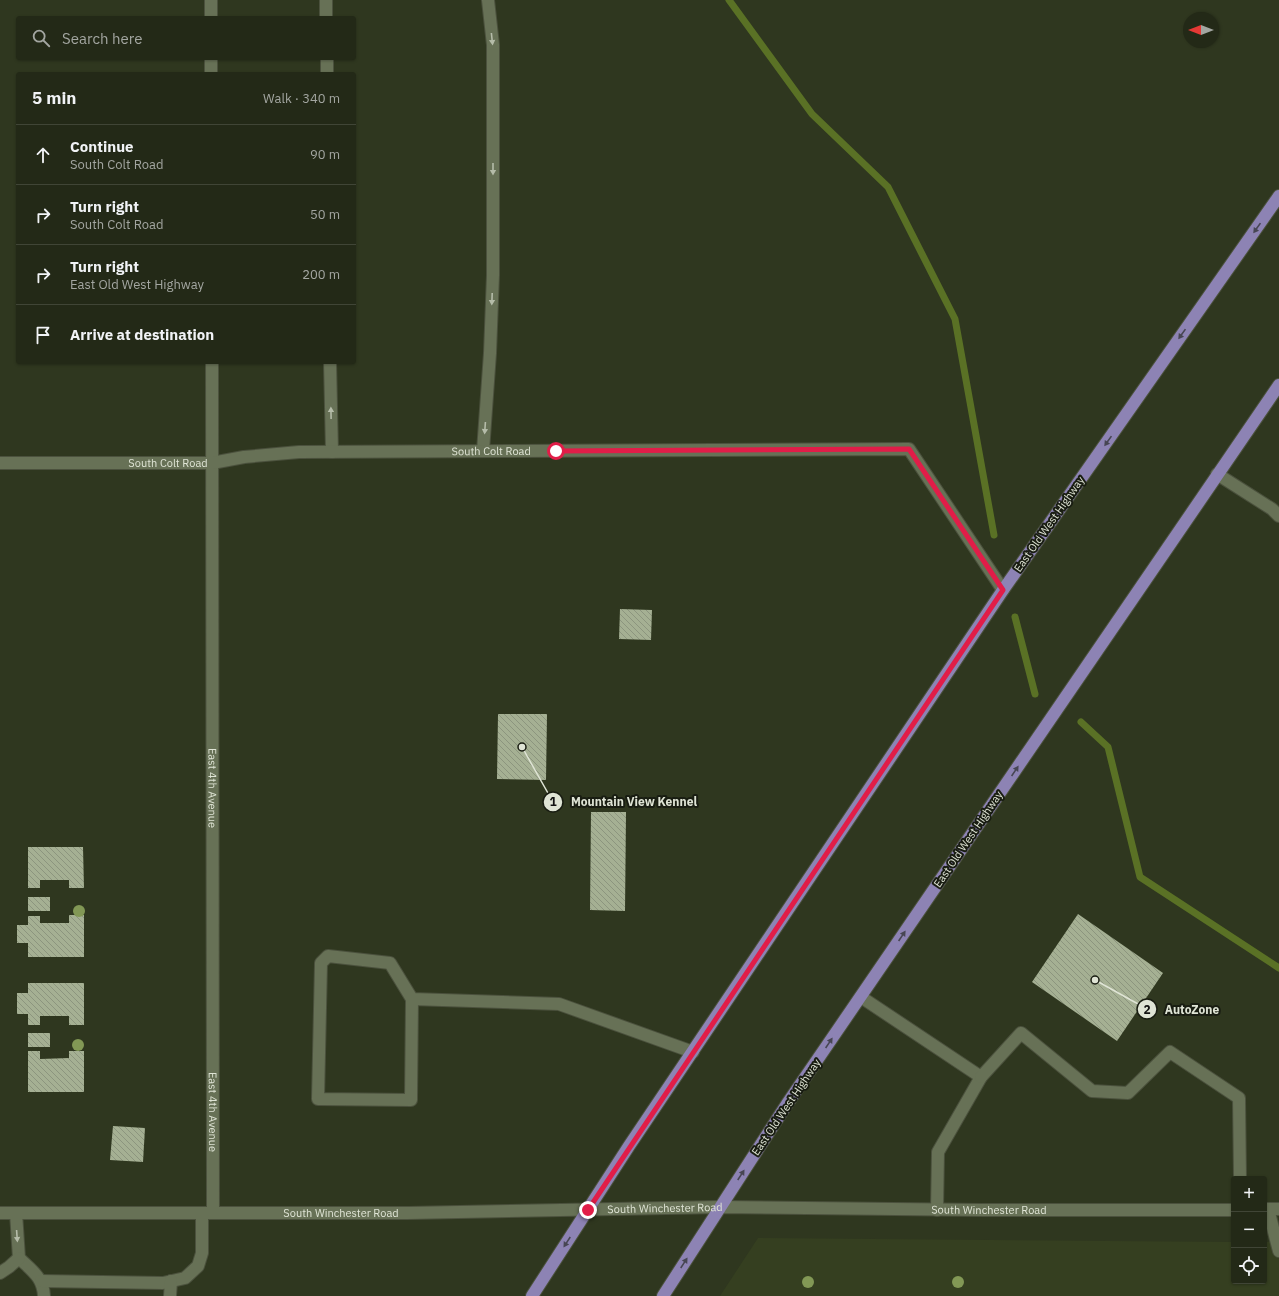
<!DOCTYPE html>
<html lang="en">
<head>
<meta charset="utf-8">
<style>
	body { margin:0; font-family:"IBM Plex Sans",sans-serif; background:#2b3120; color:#f1f3f6 }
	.controls { position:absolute; right:12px; bottom:12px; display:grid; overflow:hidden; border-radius:4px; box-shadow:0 1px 3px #0004 }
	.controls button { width:36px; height:36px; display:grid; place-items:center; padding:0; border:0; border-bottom:1px solid #404536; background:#232917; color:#f1f3f6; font:20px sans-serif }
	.compass { position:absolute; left:1183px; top:12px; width:36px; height:36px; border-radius:50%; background:#232917; box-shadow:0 1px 3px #0004; rotate:270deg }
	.stop { position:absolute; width:12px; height:12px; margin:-9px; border:3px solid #e11d48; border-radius:50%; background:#fff }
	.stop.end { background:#e11d48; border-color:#fff; box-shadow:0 1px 4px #0008 }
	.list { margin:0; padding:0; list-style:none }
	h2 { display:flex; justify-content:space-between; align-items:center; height:52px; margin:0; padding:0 16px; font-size:17px }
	h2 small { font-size:13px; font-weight:400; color:#a3a6a1 }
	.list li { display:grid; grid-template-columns:26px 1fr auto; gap:12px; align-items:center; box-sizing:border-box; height:60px; padding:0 16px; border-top:1px solid #404536 }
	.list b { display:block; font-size:15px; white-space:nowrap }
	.list p { margin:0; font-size:13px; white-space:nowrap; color:#a3a6a1 }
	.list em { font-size:13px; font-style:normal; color:#a3a6a1 }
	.icon { flex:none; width:22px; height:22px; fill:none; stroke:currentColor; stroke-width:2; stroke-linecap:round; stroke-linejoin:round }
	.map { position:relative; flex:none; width:1279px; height:1296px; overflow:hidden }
	.search { position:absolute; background:#232917; box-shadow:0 1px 3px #0004; left:16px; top:16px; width:340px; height:44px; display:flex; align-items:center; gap:10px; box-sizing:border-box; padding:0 14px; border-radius:4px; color:#a3a6a1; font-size:15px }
	.panel { position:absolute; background:#232917; box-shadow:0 1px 3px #0004; left:16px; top:72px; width:340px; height:292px; border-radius:4px }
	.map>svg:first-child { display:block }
	.built { fill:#353f20 }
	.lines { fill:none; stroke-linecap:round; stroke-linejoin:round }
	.stream { stroke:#5a7125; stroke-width:7 }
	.building { fill:url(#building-back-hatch) }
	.lane-casing { stroke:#4b513d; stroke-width:14 }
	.street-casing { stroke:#4b513d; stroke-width:14 }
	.primary-casing { stroke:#4b513d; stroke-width:14 }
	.lane { stroke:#677156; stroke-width:12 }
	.street { stroke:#677156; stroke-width:12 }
	.primary { stroke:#8d83b4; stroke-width:12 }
	.tree { fill:#829855 }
	.oneway { fill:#b5bca9 }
	.oneway2 { fill:#474653 }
	.route { stroke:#e11d48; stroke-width:5 }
	.labels { text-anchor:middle; stroke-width:4; stroke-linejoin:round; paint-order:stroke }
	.street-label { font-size:11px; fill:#dfe4d5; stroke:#191d12 }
	.leader { fill:none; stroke:#dfe4d5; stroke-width:1.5 }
	.callout-dot { fill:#dfe4d5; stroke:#191d12; stroke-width:1.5 }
	.mark-label { font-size:12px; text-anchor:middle; font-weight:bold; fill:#111 }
	.callout-label { font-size:12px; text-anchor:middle; font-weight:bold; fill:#dfe4d5; stroke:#191d12; stroke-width:4; stroke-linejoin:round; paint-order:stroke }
</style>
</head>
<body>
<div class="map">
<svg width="1279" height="1296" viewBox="0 0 1279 1296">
	<defs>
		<pattern id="building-back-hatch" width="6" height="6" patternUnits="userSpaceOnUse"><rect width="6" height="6" fill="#a5b093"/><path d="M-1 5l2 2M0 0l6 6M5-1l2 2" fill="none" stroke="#8c957e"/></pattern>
	</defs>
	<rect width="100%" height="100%" fill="#2f371f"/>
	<polygon class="built" points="758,1238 1234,1242 1234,1281 1264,1281 1264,1242 1279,1242 1279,1296 720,1296"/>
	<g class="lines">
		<g class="stream">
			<polyline points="729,0 812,114 888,187 955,319 994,535"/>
			<polyline points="1015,617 1035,694"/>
			<polyline points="1081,722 1108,747 1140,877 1279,968"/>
		</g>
	</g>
	<g class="building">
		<polygon points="620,609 652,610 651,640 619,639"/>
		<polygon points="498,714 547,714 546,780 497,779"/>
		<polygon points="591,812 626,812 625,911 590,910"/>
		<polygon points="28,847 83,847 84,888 69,888 69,880 40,880 40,888 28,888"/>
		<rect x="28" y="897" width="22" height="14"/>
		<polygon points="1078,914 1163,973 1117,1041 1032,982"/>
		<polygon points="69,915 84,915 84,957 28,957 28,943 17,943 17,925 28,925 28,916 40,916 40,923 69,923"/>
		<polygon points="28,983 84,983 84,1025 69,1025 69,1016 40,1016 40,1025 28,1025 28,1014 17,1014 17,993 28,993"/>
		<rect x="28" y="1033" width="22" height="14"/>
		<polygon points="28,1051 40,1051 40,1059 69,1058 69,1051 84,1051 84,1092 28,1092"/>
		<polygon points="113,1126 145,1128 143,1162 110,1160"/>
	</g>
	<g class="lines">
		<g class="lane-casing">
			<g id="lane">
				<polyline points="326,0 326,18"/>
				<polyline points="327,58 327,74"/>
				<polyline points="330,362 332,452"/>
				<polyline points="483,451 490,353 493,275 493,45 488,0"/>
				<polyline points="1217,474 1272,509 1279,516"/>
				<polyline points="861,997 981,1077 938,1152 937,1210"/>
				<polyline points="412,999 411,1100 318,1099 321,963 328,956 390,963 412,999 559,1004 693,1052"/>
				<polyline points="981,1077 1021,1033 1092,1091 1128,1093 1170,1052 1239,1098 1240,1179"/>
				<polyline points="1268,1209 1279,1251"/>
				<path d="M16 1213 19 1258C32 1271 43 1277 44 1296"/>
				<polyline points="0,1273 9,1267 19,1258"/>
				<polyline points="41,1281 163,1283 185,1278 198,1266 202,1253 202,1213"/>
				<polyline points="170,1296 171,1281"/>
			</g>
		</g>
		<g class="street-casing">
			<g id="street">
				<polyline points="211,0 211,18"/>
				<polyline points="211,58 211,74"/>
				<path id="s1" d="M212 362 213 1213"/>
				<path id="s2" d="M0 463H212L244 457 299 452 909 449 1003 590"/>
				<polyline points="1264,1209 1279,1209"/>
				<path id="s3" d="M0 1213H408L720 1207 982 1210H1234"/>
			</g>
		</g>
		<g class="primary-casing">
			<g id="primary">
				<polyline points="532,1296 629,1146 1003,590 1279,196"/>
				<polyline points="663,1296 787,1104 1279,385"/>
			</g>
		</g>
		<use href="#lane" class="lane"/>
		<use href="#street" class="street"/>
		<use href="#primary" class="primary"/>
	</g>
	<g class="tree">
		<circle cx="79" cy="911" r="6"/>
		<circle cx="78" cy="1045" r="6"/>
		<circle cx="808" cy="1282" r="6"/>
		<circle cx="958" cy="1282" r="6"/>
	</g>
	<defs><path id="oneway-solid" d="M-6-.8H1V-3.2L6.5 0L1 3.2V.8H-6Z"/></defs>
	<g class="oneway">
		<use href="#oneway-solid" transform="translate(492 39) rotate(84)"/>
		<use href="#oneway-solid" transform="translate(493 169) rotate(90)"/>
		<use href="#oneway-solid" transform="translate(492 299) rotate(92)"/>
		<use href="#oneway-solid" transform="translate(331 413) rotate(-91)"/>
		<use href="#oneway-solid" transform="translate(485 428) rotate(94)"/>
		<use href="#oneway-solid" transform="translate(17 1236) rotate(86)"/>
	</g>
	<g class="oneway2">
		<use href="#oneway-solid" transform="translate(1257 228) rotate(125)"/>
		<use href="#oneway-solid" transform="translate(1182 334) rotate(125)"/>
		<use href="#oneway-solid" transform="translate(1108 441) rotate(125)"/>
		<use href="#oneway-solid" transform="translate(1015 771) rotate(-56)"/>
		<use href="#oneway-solid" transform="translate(902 936) rotate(-56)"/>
		<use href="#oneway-solid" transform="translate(829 1043) rotate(-56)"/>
		<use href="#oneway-solid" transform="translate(741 1175) rotate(-57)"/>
		<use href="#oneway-solid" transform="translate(567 1242) rotate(123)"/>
		<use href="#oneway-solid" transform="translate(684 1263) rotate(-57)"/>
	</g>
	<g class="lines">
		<polyline class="route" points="556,451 909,449 1003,590 588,1210"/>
	</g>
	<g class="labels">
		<g class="street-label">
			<text dy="4" stroke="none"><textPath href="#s2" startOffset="492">South Colt Road</textPath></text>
			<text dy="4" stroke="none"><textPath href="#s2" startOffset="168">South Colt Road</textPath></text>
			<text transform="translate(1049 524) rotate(-55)" y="4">East Old West Highway</text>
			<text dy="4" stroke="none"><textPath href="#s1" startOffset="426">East 4th Avenue</textPath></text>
			<text transform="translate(968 839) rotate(-56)" y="4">East Old West Highway</text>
			<text transform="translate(786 1107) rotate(-56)" y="4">East Old West Highway</text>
			<text dy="4" stroke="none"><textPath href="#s1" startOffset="750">East 4th Avenue</textPath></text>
			<text dy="4" stroke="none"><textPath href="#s3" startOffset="665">South Winchester Road</textPath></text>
			<text dy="4" stroke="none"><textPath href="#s3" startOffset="989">South Winchester Road</textPath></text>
			<text dy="4" stroke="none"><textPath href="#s3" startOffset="341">South Winchester Road</textPath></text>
		</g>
	</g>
	<path class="leader" d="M522 747L553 802M1095 980L1147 1009"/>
	<g class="callout-dot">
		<circle cx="522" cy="747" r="4"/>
		<circle cx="1095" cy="980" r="4"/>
		<circle cx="553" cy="802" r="10"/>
		<circle cx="1147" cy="1009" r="10"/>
	</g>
	<g class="mark-label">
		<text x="553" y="806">1</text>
		<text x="1147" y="1014">2</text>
	</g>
	<g class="callout-label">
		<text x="634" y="806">Mountain View Kennel</text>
		<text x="1192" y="1014">AutoZone</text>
	</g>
</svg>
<div class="controls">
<button>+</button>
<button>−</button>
<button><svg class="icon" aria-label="locate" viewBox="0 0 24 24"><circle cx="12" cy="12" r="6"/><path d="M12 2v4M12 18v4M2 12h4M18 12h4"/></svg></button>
</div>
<svg class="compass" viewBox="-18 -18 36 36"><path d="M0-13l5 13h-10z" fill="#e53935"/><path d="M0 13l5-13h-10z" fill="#a3a6a1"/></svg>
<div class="stop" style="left:556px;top:451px"></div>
<div class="stop end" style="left:588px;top:1210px"></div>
<div class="search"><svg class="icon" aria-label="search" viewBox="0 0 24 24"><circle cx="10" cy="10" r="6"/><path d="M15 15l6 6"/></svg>Search here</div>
<section class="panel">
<h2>5 min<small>Walk · 340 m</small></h2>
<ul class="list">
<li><svg class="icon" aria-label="ahead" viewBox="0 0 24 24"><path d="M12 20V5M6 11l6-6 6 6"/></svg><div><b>Continue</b><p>South Colt Road</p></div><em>90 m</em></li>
<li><svg class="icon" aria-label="right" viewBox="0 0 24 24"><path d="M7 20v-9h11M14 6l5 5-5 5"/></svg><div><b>Turn right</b><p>South Colt Road</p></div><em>50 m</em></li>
<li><svg class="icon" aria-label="right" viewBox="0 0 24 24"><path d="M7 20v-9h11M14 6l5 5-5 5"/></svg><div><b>Turn right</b><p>East Old West Highway</p></div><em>200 m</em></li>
<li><svg class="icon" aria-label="arrive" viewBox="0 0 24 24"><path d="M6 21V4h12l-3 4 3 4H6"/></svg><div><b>Arrive at destination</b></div></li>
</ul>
</section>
</div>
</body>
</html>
